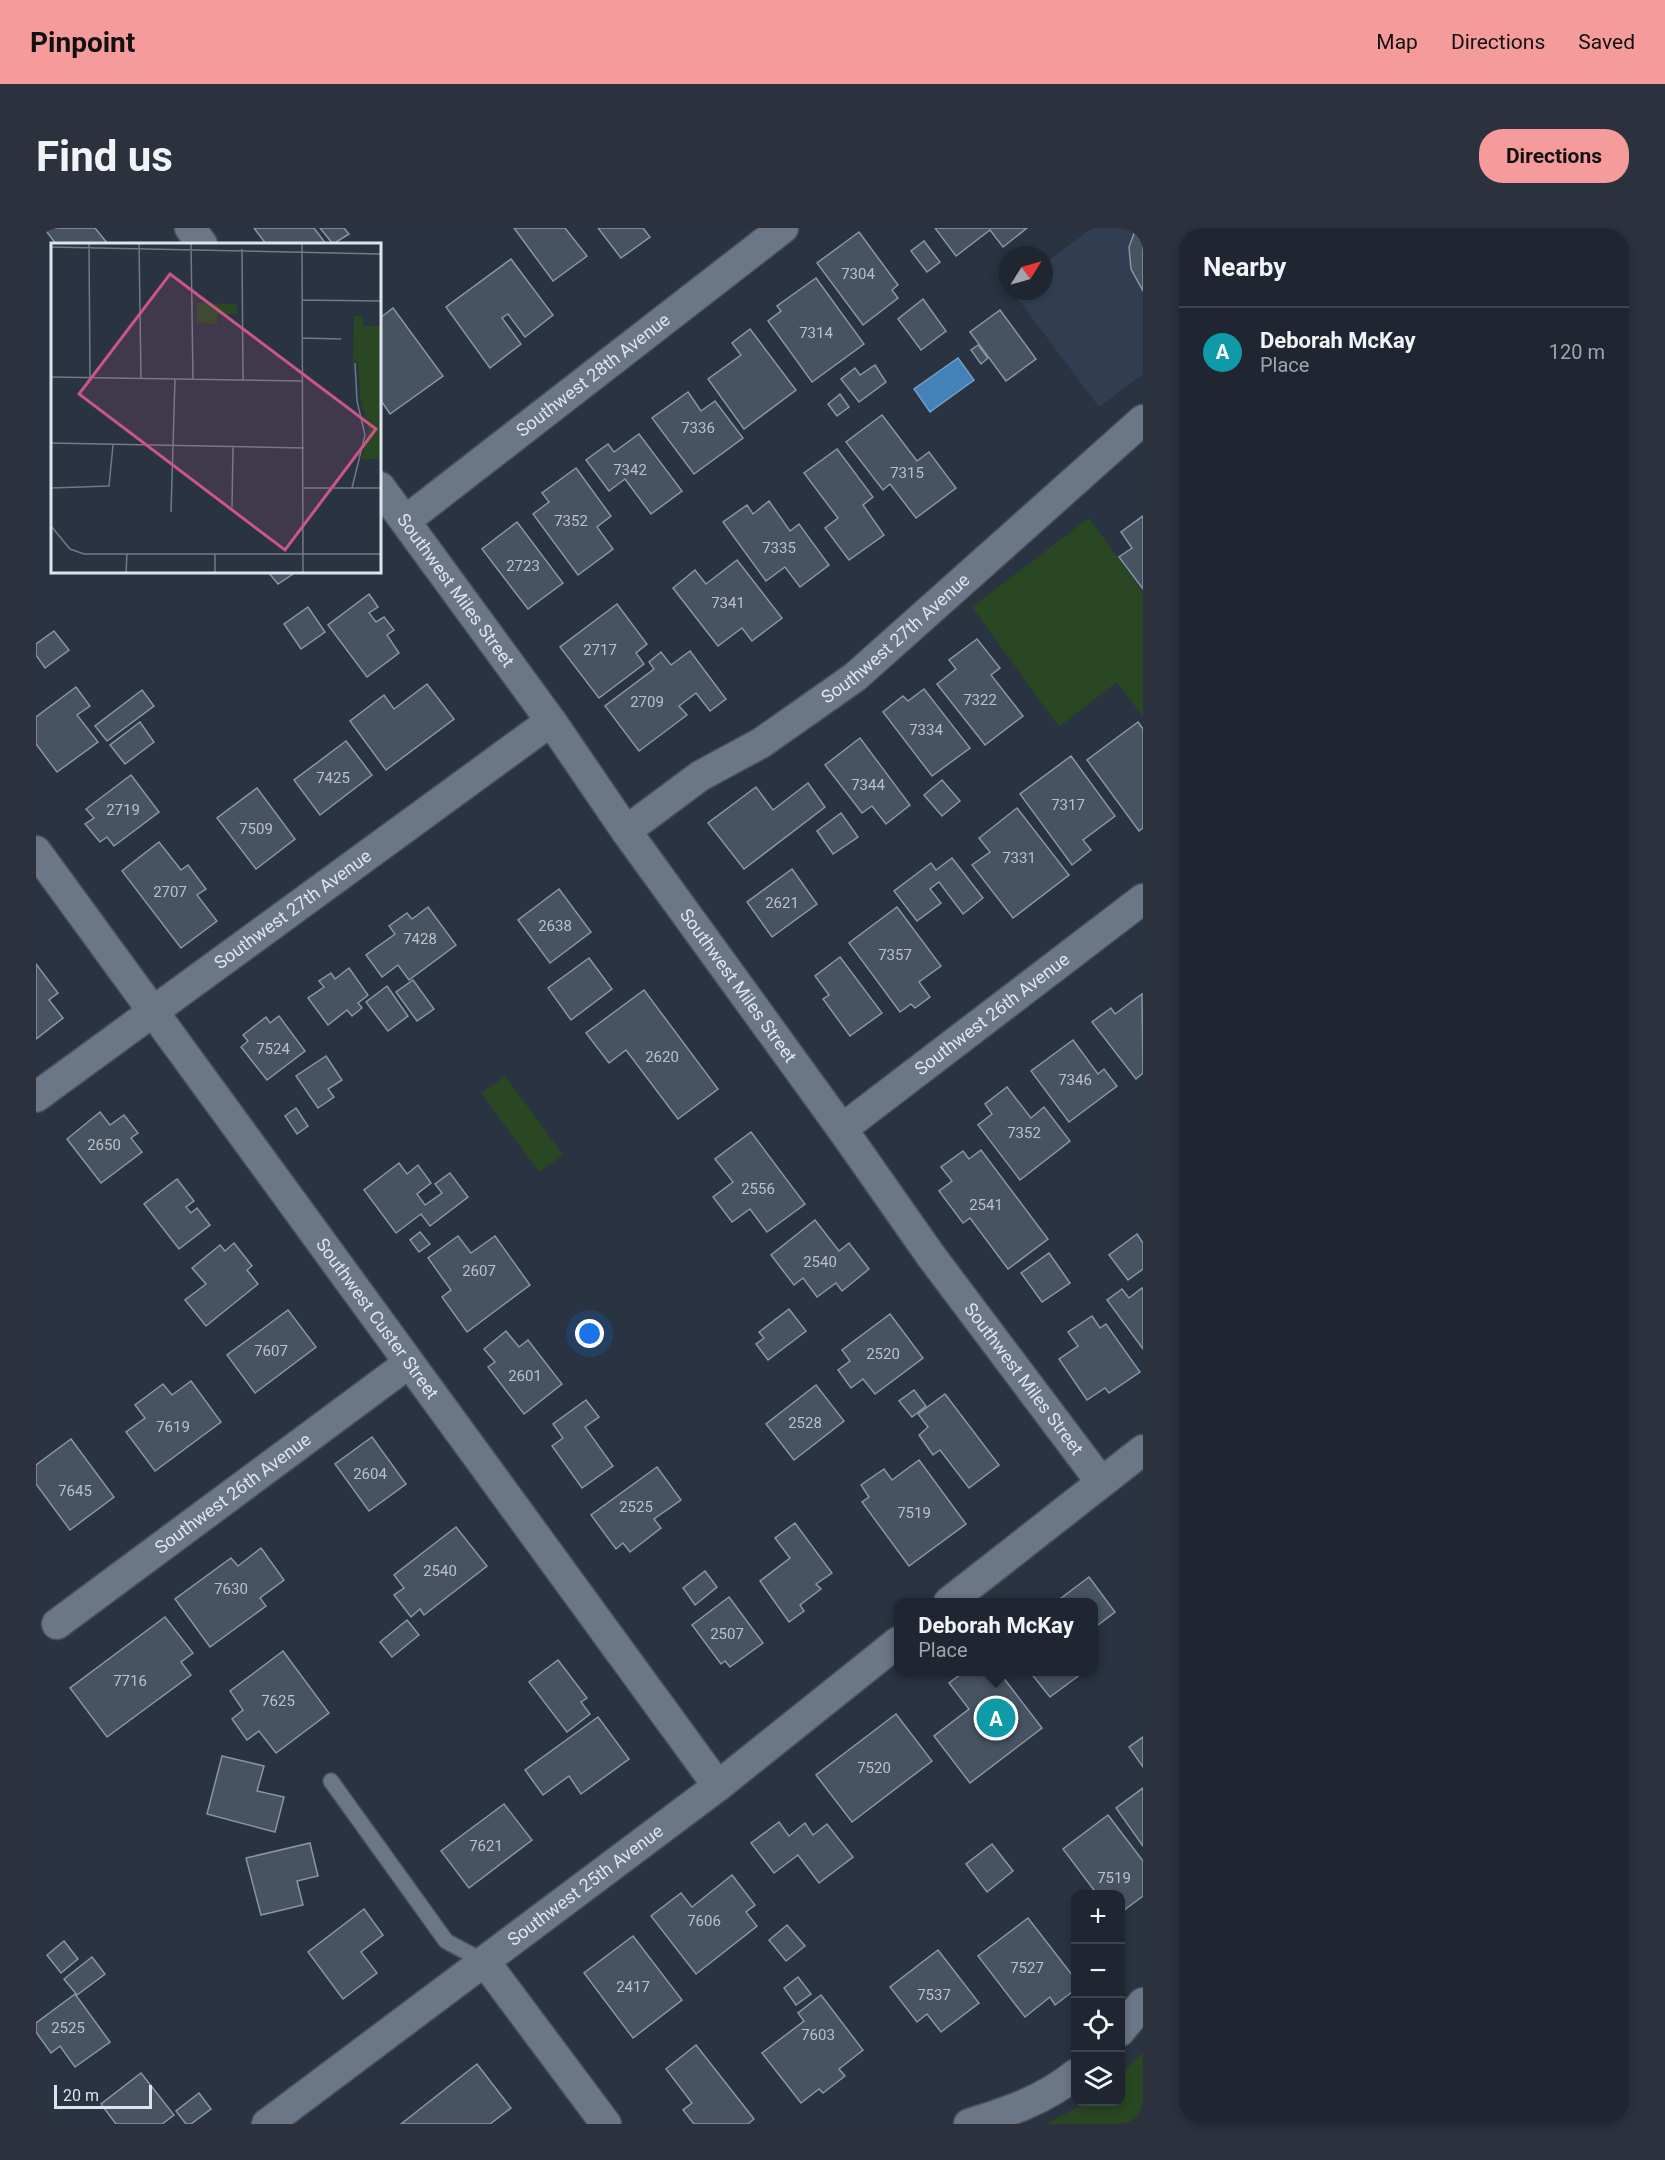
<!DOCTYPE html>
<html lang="en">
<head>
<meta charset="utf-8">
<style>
	body { margin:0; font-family:Roboto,sans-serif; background:#2c323d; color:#f1f3f6 }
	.controls { position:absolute; right:18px; bottom:18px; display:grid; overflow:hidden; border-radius:12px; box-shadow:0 3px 9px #0003 }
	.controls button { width:54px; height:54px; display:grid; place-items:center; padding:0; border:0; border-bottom:2px solid #3c434d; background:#1f2631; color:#f1f3f6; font:30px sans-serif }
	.compass { position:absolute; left:963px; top:18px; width:54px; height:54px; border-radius:50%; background:#1f2631; box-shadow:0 3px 9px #0003; rotate:53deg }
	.scale { position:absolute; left:18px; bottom:15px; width:98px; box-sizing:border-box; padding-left:6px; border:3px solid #dee4ed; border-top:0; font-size:16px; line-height:21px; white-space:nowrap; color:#dee4ed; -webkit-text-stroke:4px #293341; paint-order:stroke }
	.you { position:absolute; left:554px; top:1106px; width:21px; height:21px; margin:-15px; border:4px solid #fff; border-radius:50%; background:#1a73e8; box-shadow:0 0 0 9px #1a73e833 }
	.badge { display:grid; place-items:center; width:39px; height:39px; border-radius:50%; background:#f59b9c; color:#fff; font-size:20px; font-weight:700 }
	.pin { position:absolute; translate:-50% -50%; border:3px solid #fff; box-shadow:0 2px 6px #0006 }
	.popup { position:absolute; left:858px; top:1370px; width:204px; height:78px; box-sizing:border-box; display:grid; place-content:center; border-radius:12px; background:#1f2631; filter:drop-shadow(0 2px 4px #0005); font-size:20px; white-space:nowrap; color:#a1a5ab }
	.popup b { font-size:22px; color:#f1f3f6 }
	.popup::after { content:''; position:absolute; left:50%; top:100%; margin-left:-12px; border:12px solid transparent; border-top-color:#1f2631 }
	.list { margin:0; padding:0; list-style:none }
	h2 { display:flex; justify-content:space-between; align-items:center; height:78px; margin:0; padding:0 24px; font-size:26px }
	h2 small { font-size:20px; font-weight:400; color:#a1a5ab }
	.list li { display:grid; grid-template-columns:39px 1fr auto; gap:18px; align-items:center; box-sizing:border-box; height:90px; padding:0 24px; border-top:2px solid #3c434d }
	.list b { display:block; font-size:22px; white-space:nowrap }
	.list p { margin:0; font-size:20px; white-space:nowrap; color:#a1a5ab }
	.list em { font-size:20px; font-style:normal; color:#a1a5ab }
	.icon { flex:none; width:33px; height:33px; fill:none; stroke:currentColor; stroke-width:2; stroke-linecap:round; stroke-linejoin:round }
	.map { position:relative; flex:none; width:1107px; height:1896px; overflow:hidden; border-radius:24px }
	header { display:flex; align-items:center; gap:36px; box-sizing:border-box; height:84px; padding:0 30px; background:#f59b9c; color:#111 }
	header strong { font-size:28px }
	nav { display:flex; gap:33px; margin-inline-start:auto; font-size:21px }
	.intro { display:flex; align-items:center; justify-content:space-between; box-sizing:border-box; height:144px; padding:0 36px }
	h1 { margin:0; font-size:42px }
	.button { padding:15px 27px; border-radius:24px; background:#f59b9c; color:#111; font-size:21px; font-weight:700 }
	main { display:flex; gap:36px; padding:0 36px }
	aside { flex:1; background:#1f2631; border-radius:24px; box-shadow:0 3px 9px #0003 }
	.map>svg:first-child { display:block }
	.built { fill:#313e51 }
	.green { fill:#294723 }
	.water { fill:#4481b7; stroke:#729fc7; stroke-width:1.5 }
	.building { fill:#485362; stroke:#8995a6; stroke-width:1.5 }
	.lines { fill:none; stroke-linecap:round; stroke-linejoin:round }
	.service-casing { stroke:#464f5a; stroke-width:18 }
	.minor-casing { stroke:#464f5a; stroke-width:33 }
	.service { stroke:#6b7686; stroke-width:15 }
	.minor { stroke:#6b7686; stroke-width:30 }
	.labels { text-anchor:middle; stroke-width:5; stroke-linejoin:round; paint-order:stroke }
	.number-label { font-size:15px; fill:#b8c0ca }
	.street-label { font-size:18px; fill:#dee4ed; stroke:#293341 }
	.inset-road { fill:none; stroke:#717a86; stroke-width:1.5 }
	.view { fill:#ca5587; fill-opacity:0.15; stroke:#ca5587; stroke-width:3 }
	.inset-edge { fill:none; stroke:#dee4ed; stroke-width:3 }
</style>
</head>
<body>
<header>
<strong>Pinpoint</strong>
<nav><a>Map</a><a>Directions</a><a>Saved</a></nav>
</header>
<div class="intro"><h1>Find us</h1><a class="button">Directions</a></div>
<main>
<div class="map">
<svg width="1107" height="1896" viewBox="0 0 1107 1896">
	<rect width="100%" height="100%" fill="#293341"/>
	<polygon class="built" points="1056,0 1107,0 1107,146 1063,179 976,63 1008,63 1008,36"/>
	<g class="green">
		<polygon points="1053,290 1107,364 1107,489 1081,454 1023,499 936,379"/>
		<polygon points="469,848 527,927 503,944 445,865"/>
		<polygon points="1107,1824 1107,1896 1010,1896 1051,1874 1084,1874 1085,1846"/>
	</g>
	<polygon class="water" points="922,130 938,152 894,184 878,161"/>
	<g class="building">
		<polygon points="8,0 59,0 72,16 20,16"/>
		<polygon points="218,0 278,0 290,16 230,16"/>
		<polygon points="284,0 308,0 313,6 297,16"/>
		<polygon points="478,0 529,0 551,28 517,53"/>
		<polygon points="562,0 607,0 614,9 585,30"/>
		<polygon points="899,0 991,0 967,19 954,2 920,28"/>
		<polygon points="1100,0 1107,0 1107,63 1095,41 1093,19"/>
		<polygon points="823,4 862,57 856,62 862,70 827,97 781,35"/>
		<polygon points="888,13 904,34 891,44 875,23"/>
		<polygon points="475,31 517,87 489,109 472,86 466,90 485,116 454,140 410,79"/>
		<polygon points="780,50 828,116 776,154 732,93 745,83 741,78"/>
		<polygon points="887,71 910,103 885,122 862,91"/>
		<polygon points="357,80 407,148 354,186 344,171 344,90"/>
		<polygon points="964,82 1000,131 970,153 934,104"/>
		<polygon points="714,101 760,162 708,201 672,151 705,127 696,115"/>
		<polygon points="942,117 952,130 945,136 935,122"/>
		<polygon points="839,137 850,154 823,174 805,151 819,140 824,147"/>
		<polygon points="652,164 665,183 679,173 707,210 658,246 616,190"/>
		<polygon points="804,166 813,179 801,188 792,176"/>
		<polygon points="846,187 881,233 893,224 920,260 880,290 854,256 847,262 810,214"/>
		<polygon points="603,206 646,263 615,286 589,251 573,263 550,232 572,216 578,224"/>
		<polygon points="801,221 837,269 827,277 848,307 813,332 789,300 802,290 768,245"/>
		<polygon points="540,240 575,288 561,299 577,321 542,347 497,286 513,274 506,265"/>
		<polygon points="733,273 754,303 763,296 793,337 764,359 749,339 730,353 687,294 711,277 717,286"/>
		<polygon points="1107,288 1107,361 1083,329 1096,320 1085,304"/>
		<polygon points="481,294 527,355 492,381 446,321"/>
		<polygon points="701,332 746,390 716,413 706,400 682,418 637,360 659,342 670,356"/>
		<polygon points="232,344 260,344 242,356"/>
		<polygon points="333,366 342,379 333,385 340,394 348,389 358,402 351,407 363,425 331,449 292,397"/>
		<polygon points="581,376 611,416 600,425 608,436 563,470 524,419"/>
		<polygon points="272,379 289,404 265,421 248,396"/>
		<polygon points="18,403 33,422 9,440 0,427 0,416"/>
		<polygon points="941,411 964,440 955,447 987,488 949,517 901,456 920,441 913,432"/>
		<polygon points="654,423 690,471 674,483 660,465 643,478 651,487 603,523 569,478 618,441 613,434 625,424 635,437"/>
		<polygon points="391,456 418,491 350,542 314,493 348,467 358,481"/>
		<polygon points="40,459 54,478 41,487 62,514 21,544 0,516 0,489"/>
		<polygon points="888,461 934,520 896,548 847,484 867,468 872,473"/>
		<polygon points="106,462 118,478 71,513 59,498"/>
		<polygon points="104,494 118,514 89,536 74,517"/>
		<polygon points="1102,494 1107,501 1107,600 1103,603 1051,532"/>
		<polygon points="824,510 874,577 850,596 836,578 826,585 789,537"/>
		<polygon points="310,513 336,547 284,587 258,552"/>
		<polygon points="1035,528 1079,588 1047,612 1055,622 1036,637 984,566"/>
		<polygon points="95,547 123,584 78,618 71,609 64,614 49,596 58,590 50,581"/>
		<polygon points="906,552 924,573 906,588 888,567"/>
		<polygon points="772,555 789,579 708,641 672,595 720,559 737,582"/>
		<polygon points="221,560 259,611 220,641 181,590"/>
		<polygon points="981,580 1033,647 977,690 936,637 954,624 943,610"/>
		<polygon points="805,585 822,609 797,626 781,603"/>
		<polygon points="123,614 145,642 152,637 170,661 161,667 181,693 145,720 86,643"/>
		<polygon points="916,630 947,670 927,686 903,654 894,661 905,675 881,693 858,663 895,635 900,642"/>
		<polygon points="756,641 781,676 736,709 711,674"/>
		<polygon points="523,661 555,704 514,735 482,692"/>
		<polygon points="392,679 420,717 373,752 362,737 346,749 330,727 359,706 353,698 371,685 376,691"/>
		<polygon points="861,679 905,738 883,754 894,769 879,780 875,776 864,784 813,715"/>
		<polygon points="804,729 846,785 814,808 787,771 793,767 779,748"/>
		<polygon points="553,730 576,761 535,792 512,760"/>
		<polygon points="0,736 22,765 13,772 27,790 0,811"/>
		<polygon points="313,740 332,767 322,775 326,780 316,788 311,782 292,797 272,770 288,759 283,753 295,745 299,751"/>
		<polygon points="377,752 398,781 381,793 360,764"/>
		<polygon points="351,758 372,788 352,803 330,774"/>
		<polygon points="608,762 682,861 642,891 590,822 573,835 550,805"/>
		<polygon points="1106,766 1107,845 1100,851 1056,794 1075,780 1079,786"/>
		<polygon points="243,788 269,823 231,852 205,819 212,813 207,807 230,789 234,795"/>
		<polygon points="1037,812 1062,846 1068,841 1081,858 1033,894 995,843"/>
		<polygon points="290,828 306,852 292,861 298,869 282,880 260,848"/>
		<polygon points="971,859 995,890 1008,879 1034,913 984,952 942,897 956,886 949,876"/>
		<polygon points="260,880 272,898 261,906 249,888"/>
		<polygon points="64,884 74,897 88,887 102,905 95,910 106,924 65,955 31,911"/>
		<polygon points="715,904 769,976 731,1004 714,981 696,994 677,969 697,954 679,931"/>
		<polygon points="945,922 1012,1011 972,1041 934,990 927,995 903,963 916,953 905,939 927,923 933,931"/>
		<polygon points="363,935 371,946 382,937 395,955 381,966 389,977 406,965 399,956 414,945 432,969 394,998 385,986 360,1005 328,962"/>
		<polygon points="141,951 158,973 150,979 155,985 161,980 174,997 143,1021 108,976"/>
		<polygon points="779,992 803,1023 813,1015 833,1041 806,1063 800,1055 781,1069 767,1050 758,1057 735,1027"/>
		<polygon points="384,1004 394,1016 383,1024 374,1012"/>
		<polygon points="1101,1006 1107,1015 1107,1041 1092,1052 1073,1027"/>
		<polygon points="422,1008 435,1025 459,1008 494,1057 431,1104 406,1069 415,1062 392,1030"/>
		<polygon points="198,1015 216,1038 211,1042 222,1056 170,1098 149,1072 170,1056 156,1040 184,1017 189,1023"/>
		<polygon points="1013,1025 1034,1055 1006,1074 985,1045"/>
		<polygon points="1106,1060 1107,1062 1107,1121 1071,1072 1086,1061 1093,1070"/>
		<polygon points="753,1081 770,1103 732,1132 720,1116 728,1110 723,1104"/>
		<polygon points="252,1082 280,1119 219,1165 191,1127"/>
		<polygon points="854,1086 887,1130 839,1166 827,1151 815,1160 802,1142 814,1133 806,1122"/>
		<polygon points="1056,1088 1064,1100 1070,1096 1104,1144 1073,1165 1069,1160 1051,1172 1023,1131 1042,1118 1032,1104"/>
		<polygon points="470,1103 483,1119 492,1112 526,1156 488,1186 452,1139 459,1134 448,1121"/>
		<polygon points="155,1153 185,1194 119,1243 90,1204 109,1190 99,1177 127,1156 136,1167"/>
		<polygon points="780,1157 808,1193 758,1232 730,1196"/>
		<polygon points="878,1162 890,1178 876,1189 863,1173"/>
		<polygon points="909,1166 963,1237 933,1260 904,1222 897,1227 883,1207 892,1199 882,1186"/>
		<polygon points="550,1172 563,1189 549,1199 577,1238 546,1260 516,1218 527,1210 517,1196"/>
		<polygon points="336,1209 370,1256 333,1283 299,1236"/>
		<polygon points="35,1211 78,1269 34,1302 0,1256 0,1237"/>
		<polygon points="883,1232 930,1296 873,1338 826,1274 833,1269 825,1257 848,1241 856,1252"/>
		<polygon points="621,1239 645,1272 618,1291 625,1300 594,1324 587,1315 580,1321 555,1287"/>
		<polygon points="759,1295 796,1345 780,1356 785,1361 764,1377 768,1383 753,1394 724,1353 754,1330 739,1310"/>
		<polygon points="420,1299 451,1338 388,1387 384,1381 375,1389 358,1367 368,1360 358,1347"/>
		<polygon points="225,1320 248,1352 224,1370 230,1378 174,1419 139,1371 195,1330 202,1338"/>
		<polygon points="669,1343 681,1359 659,1377 647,1360"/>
		<polygon points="1053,1349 1079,1384 1058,1400 1058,1374 1020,1374"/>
		<polygon points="693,1369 727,1415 694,1439 689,1433 685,1436 656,1397"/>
		<polygon points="129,1389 157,1425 145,1434 155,1447 71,1509 34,1460"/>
		<polygon points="371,1392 383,1407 356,1429 344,1414"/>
		<polygon points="247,1423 293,1485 240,1525 223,1503 211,1512 196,1491 207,1482 194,1463"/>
		<polygon points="522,1432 551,1470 545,1474 554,1486 531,1504 493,1454"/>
		<polygon points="928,1444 963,1444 1006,1500 934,1555 898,1508 933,1481 913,1455"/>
		<polygon points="994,1444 1043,1444 1045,1446 1014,1469"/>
		<polygon points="860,1486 896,1533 816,1594 780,1547"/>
		<polygon points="562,1489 593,1531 545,1566 533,1548 507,1567 489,1542"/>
		<polygon points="1107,1509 1107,1539 1093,1519"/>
		<polygon points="186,1528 228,1538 221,1563 248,1569 239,1604 171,1586"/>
		<polygon points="1107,1560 1107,1618 1080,1580"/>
		<polygon points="468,1576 496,1612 433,1660 405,1623"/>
		<polygon points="1072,1587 1107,1633 1107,1668 1084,1685 1084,1666 1061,1666 1027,1621"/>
		<polygon points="743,1594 753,1608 769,1595 777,1607 791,1596 817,1629 783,1655 762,1627 738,1645 715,1615"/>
		<polygon points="274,1615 282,1648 261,1653 267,1677 225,1687 210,1630"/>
		<polygon points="956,1616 977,1643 951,1664 930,1636"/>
		<polygon points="696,1647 719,1677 710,1684 721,1698 660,1746 615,1688 645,1665 656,1679"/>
		<polygon points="328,1681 347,1707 325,1724 341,1745 307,1771 272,1724"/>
		<polygon points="992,1690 1040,1752 1040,1761 1019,1777 1014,1769 989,1789 942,1728"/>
		<polygon points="751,1697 769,1718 750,1733 733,1712"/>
		<polygon points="597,1708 646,1772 597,1810 548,1745"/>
		<polygon points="28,1713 42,1731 25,1745 11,1727"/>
		<polygon points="902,1722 943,1775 905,1804 891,1786 881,1794 854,1759"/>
		<polygon points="56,1729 69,1746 41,1767 28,1751"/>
		<polygon points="762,1749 775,1766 760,1777 748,1760"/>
		<polygon points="39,1766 74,1814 39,1839 24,1818 15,1825 0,1804 0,1795"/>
		<polygon points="785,1767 827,1822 803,1841 809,1848 787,1865 783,1861 765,1875 726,1825 768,1793 762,1785"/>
		<polygon points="660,1817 718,1891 712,1896 658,1896 647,1882 656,1875 630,1841"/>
		<polygon points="441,1836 475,1880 454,1896 365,1896"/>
		<polygon points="105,1845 138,1887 126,1896 80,1896 65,1876"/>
		<polygon points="163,1865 175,1881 155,1896 150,1896 140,1883"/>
	</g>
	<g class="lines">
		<g class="service-casing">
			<polyline id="service" points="295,1553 410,1713 449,1734"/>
		</g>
		<g class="minor-casing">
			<g id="minor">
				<polyline points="154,0 166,16"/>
				<path id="s1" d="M344 259 515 493 590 603 806 901 895 1028 1065 1254"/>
				<path id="s2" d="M369 293 747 0"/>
				<path id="s3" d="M590 603 664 548 725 515 819 449 1107 192"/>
				<path id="s4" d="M0 623 682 1558"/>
				<path id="s5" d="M0 869 515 493"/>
				<path id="s6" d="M806 901 1107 671"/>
				<polyline points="913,1374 1107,1222"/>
				<path id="s7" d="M21 1396 373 1135"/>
				<polyline points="449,1734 570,1896"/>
				<polyline points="1084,1803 1107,1775"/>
				<path id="s8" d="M231 1896 682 1558 862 1414"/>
				<path d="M933 1896C972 1884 1008 1872 1040 1846"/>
			</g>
		</g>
		<use href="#service" class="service"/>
		<use href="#minor" class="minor"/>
	</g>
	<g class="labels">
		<g class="number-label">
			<text x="822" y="51">7304</text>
			<text x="780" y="110">7314</text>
			<text x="662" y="205">7336</text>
			<text x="594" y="247">7342</text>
			<text x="871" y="250">7315</text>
			<text x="535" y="298">7352</text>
			<text x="743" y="325">7335</text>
			<text x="487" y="343">2723</text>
			<text x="692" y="380">7341</text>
			<text x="564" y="427">2717</text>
			<text x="944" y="477">7322</text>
			<text x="611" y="479">2709</text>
			<text x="890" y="507">7334</text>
			<text x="297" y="555">7425</text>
			<text x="832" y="562">7344</text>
			<text x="1032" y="582">7317</text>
			<text x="87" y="587">2719</text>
			<text x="220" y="606">7509</text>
			<text x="983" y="635">7331</text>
			<text x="134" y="669">2707</text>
			<text x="746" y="680">2621</text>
			<text x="519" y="703">2638</text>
			<text x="384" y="716">7428</text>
			<text x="859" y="732">7357</text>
			<text x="237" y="826">7524</text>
			<text x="626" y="834">2620</text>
			<text x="1039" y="857">7346</text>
			<text x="988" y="910">7352</text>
			<text x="68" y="922">2650</text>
			<text x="722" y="966">2556</text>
			<text x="950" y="982">2541</text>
			<text x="784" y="1039">2540</text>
			<text x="443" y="1048">2607</text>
			<text x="235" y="1128">7607</text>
			<text x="847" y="1131">2520</text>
			<text x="489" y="1153">2601</text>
			<text x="769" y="1200">2528</text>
			<text x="137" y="1204">7619</text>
			<text x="334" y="1251">2604</text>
			<text x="39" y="1268">7645</text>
			<text x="600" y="1284">2525</text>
			<text x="878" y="1290">7519</text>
			<text x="404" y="1348">2540</text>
			<text x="195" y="1366">7630</text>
			<text x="691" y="1411">2507</text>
			<text x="94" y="1458">7716</text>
			<text x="242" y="1478">7625</text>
			<text x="838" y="1545">7520</text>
			<text x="450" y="1623">7621</text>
			<text x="1078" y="1655">7519</text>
			<text x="668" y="1698">7606</text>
			<text x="991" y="1745">7527</text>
			<text x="597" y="1764">2417</text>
			<text x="898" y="1772">7537</text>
			<text x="32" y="1805">2525</text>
			<text x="782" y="1812">7603</text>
		</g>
		<g class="street-label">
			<text dy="6" stroke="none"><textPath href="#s2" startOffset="238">Southwest 28th Avenue</textPath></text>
			<text dy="6" stroke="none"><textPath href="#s1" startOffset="128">Southwest Miles Street</textPath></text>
			<text dy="6" stroke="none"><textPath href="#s3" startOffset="332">Southwest 27th Avenue</textPath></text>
			<text dy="6" stroke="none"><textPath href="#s5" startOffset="318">Southwest 27th Avenue</textPath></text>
			<text dy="6" stroke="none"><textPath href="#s1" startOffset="614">Southwest Miles Street</textPath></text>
			<text dy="6" stroke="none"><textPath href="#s6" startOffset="189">Southwest 26th Avenue</textPath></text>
			<text dy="6" stroke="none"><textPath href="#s4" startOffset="579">Southwest Custer Street</textPath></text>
			<text dy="6" stroke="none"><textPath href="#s1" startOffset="1100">Southwest Miles Street</textPath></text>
			<text dy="6" stroke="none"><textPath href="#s7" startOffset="219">Southwest 26th Avenue</textPath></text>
			<text dy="6" stroke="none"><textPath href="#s8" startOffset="398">Southwest 25th Avenue</textPath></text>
		</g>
	</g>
	<g transform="translate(15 15)">
		<rect width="330" height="330" fill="#293341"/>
		<path d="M146 60 186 61V71H166V81L146 80ZM303 73H312V83H330V216H310L318 186 309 153 307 119H302Z" fill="#294723"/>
		<path class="inset-road" d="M38 0 39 134M88 0 90 135M140 0 142 136M251 0 252 330M0 4 330 11M191 6 192 137M251 57 330 58M251 95 290 96M0 134 252 138M0 200 253 205M0 245 58 243 62 202M253 245H330M301 245 314 192 306 158 304 120M181 264 182 204M120 269 124 136M0 283 19 306 33 311H330M75 330 76 311M164 330V311"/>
		<path class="view" d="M119 31 325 186 234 307 28 151Z"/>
		<rect width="330" height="330" class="inset-edge"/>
	</g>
</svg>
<div class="controls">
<button>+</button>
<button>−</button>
<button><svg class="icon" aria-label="locate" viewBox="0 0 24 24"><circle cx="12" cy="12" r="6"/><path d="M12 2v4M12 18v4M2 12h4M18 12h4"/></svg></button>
<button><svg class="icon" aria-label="layers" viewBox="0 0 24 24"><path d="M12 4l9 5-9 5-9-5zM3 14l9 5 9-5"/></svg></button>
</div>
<svg class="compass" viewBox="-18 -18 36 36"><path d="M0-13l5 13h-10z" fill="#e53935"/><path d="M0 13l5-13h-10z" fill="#a1a5ab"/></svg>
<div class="scale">20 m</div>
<div class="you"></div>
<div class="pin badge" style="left:960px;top:1490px;background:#0f9aa8">A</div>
<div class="popup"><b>Deborah McKay</b>Place</div>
</div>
<aside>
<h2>Nearby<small></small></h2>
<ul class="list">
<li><span class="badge" style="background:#0f9aa8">A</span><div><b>Deborah McKay</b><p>Place</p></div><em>120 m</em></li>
</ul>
</aside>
</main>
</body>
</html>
